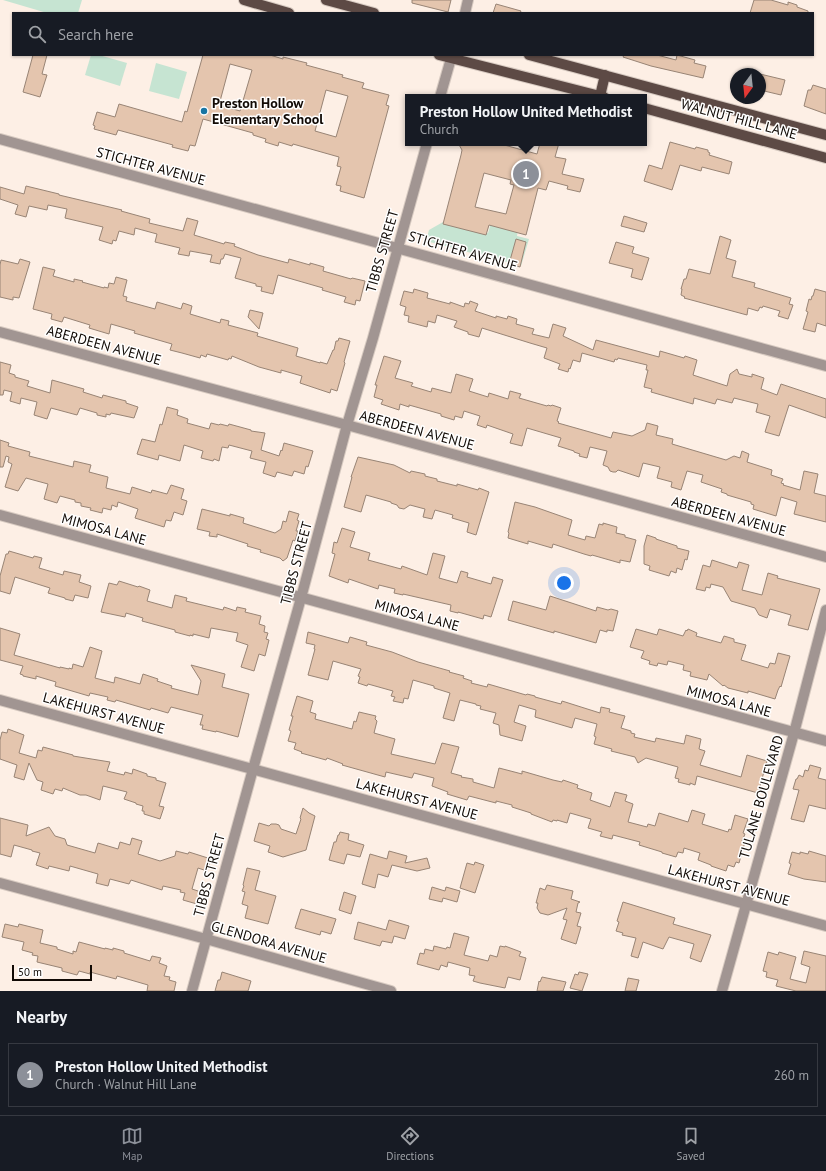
<!DOCTYPE html>
<html lang="en">
<head>
<meta charset="utf-8">
<style>
	body { margin:0; font-family:"PT Sans",sans-serif; background:#20242c; color:#f1f3f6 }
	.compass { position:absolute; left:730px; top:68px; width:36px; height:36px; border-radius:50%; background:#171b24; box-shadow:0 1px 3px #0004; rotate:195deg }
	.scale { position:absolute; left:12px; bottom:10px; width:80px; box-sizing:border-box; padding-left:4px; border:2px solid #110a05; border-top:0; font-size:11px; line-height:14px; white-space:nowrap; color:#110a05; -webkit-text-stroke:3px #fff; paint-order:stroke }
	.you { position:absolute; left:564px; top:583px; width:14px; height:14px; margin:-10px; border:3px solid #fff; border-radius:50%; background:#1a73e8; box-shadow:0 0 0 6px #1a73e833 }
	.badge { display:grid; place-items:center; width:26px; height:26px; border-radius:50%; background:#8c9099; color:#fff; font-size:13px; font-weight:700 }
	.pin { position:absolute; translate:-50% -50%; border:2px solid #fff; box-shadow:0 1px 4px #0006 }
	.popup { position:absolute; left:405px; top:94px; width:242px; height:52px; box-sizing:border-box; display:grid; place-content:center; border-radius:0px; background:#171b24; filter:drop-shadow(0 1px 3px #0005); font-size:13px; white-space:nowrap; color:#9ea1a6 }
	.popup b { font-size:15px; color:#f1f3f6 }
	.popup::after { content:''; position:absolute; left:50%; top:100%; margin-left:-8px; border:8px solid transparent; border-top-color:#171b24 }
	.list { margin:0; padding:0; list-style:none }
	h2 { display:flex; justify-content:space-between; align-items:center; height:52px; margin:0; padding:0 16px; font-size:17px }
	h2 small { font-size:13px; font-weight:400; color:#9ea1a6 }
	.list li { display:grid; grid-template-columns:26px 1fr auto; gap:12px; align-items:center; box-sizing:border-box; height:64px; margin:0 8px 8px; padding:0 8px; border:1px solid #363941; border-radius:0px }
	.list b { display:block; font-size:15px; white-space:nowrap }
	.list p { margin:0; font-size:13px; white-space:nowrap; color:#9ea1a6 }
	.list em { font-size:13px; font-style:normal; color:#9ea1a6 }
	.icon { flex:none; width:22px; height:22px; fill:none; stroke:currentColor; stroke-width:2; stroke-linecap:round; stroke-linejoin:round }
	.map { position:relative; flex:none; width:826px; height:991px; overflow:hidden }
	.search { position:absolute; background:#171b24; box-shadow:0 1px 3px #0004; left:12px; right:12px; top:12px; height:44px; display:flex; align-items:center; gap:10px; box-sizing:border-box; padding:0 14px; border-radius:0px; color:#9ea1a6; font-size:15px }
	.sheet { height:124px; background:#171b24 }
	nav { display:flex; justify-content:space-around; align-items:center; box-sizing:border-box; height:56px; border-top:1px solid #363941; background:#171b24; font-size:11px; color:#9ea1a6 }
	nav a { display:grid; justify-items:center; gap:2px }
	nav .on { color:#8c9099 }
	.map>svg:first-child { display:block }
	.green { fill:#c6e4d2 }
	.building { fill:#e4c5ae; stroke:#988475; fill-rule:evenodd }
	.lines { fill:none; stroke-linecap:round; stroke-linejoin:round }
	.minor-casing { stroke:#d7cac1; stroke-width:12 }
	.major-casing { stroke:#d7cac1; stroke-width:12 }
	.minor { stroke:#a19592; stroke-width:10 }
	.major { stroke:#5d4a45; stroke-width:10 }
	.poi-dot { fill:#1875a3; stroke:#fff; stroke-width:1.5 }
	.labels { text-anchor:middle; stroke-width:3; stroke-linejoin:round; paint-order:stroke }
	.poi-label { font-size:14px; font-weight:bold; fill:#110a05; stroke:#fff; text-anchor:start }
	.street-label { font-size:14px; fill:#110a05; stroke:#fff }
</style>
</head>
<body>
<div class="map">
<svg width="826" height="991" viewBox="0 0 826 991">
	<rect width="100%" height="100%" fill="#fdefe5"/>
	<g class="green">
		<polygon points="3,0 82,0 78,13 47,13"/>
		<polygon points="91,55 99,55 127,63 120,86 85,75"/>
		<polygon points="156,63 187,72 179,99 149,91"/>
		<polygon points="443,222 488,233 491,223 518,230 517,236 529,239 521,266 426,241 429,230"/>
	</g>
	<g class="building">
		<polygon points="412,0 451,0 448,12 412,3"/>
		<polygon points="754,0 771,0 788,5 788,2 797,5 797,7 808,11 808,13 750,13"/>
		<polygon points="496,4 521,11 520,13 493,13"/>
		<polygon points="33,55 47,55 42,74 47,75 40,97 23,92"/>
		<path d="M203 55H270L283 59V57L307 63 306 65 343 75 342 77 364 83 362 88 389 95 386 105 389 106 364 198 340 191 341 186 336 185 341 167 337 166 339 157 293 144 292 146 279 142 278 146 265 142 266 139 253 135V133L203 119 195 146 190 145 188 151 172 147 173 145 118 130 116 135 94 129 95 126 93 125 97 112 115 117 119 104 182 122 185 111 187 112ZM230 64 252 70 240 111 219 105ZM326 90 348 96 336 137 315 131Z"/>
		<polygon points="624,55 657,55 676,60 677,55 695,60 694,63 706,66 703,78 651,66 623,57"/>
		<polygon points="760,74 785,80 781,95 760,90"/>
		<polygon points="813,85 826,89 826,114 804,106 808,90 811,90"/>
		<polygon points="670,142 695,149 696,147 708,150 708,152 710,153 709,155 732,162 729,174 702,167 701,171 680,165 672,190 644,181 649,165 662,169"/>
		<path d="M458 143H497L537 154 540 143H559L555 157 566 159 562 174 584 179 580 192 567 189 568 186 549 181 546 190 538 188 526 235 489 225 486 235 443 224 461 155 462 150ZM484 173 511 180 510 184 514 185 506 214 475 207Z"/>
		<polygon points="26,186 59,194 59,195 122,210 121,211 150,219 149,223 183,231 187,218 198,221 194,235 224,244 225,242 235,244 234,246 258,255 288,263 289,259 310,265 310,263 324,267 323,271 351,279 352,278 365,281 360,301 356,300 355,305 344,302 346,297 322,290 323,288 278,275 273,294 261,291 262,287 256,286 256,284 235,278 241,258 225,254 223,259 221,259 220,264 210,262 212,255 190,251 189,256 178,254 180,248 155,242 157,234 135,228 134,235 119,231 116,241 113,240 112,244 99,240 103,227 65,218 67,209 48,205 47,210 29,206 26,217 15,214 18,205 0,199 0,187 24,194"/>
		<polygon points="624,216 647,223 644,232 621,226"/>
		<polygon points="720,236 731,240 726,258 736,261 732,277 755,283 754,287 791,298 789,304 793,305 788,319 778,316 780,311 763,306 762,308 760,307 758,311 748,308 747,315 684,298 685,297 681,295 682,289 681,289 684,279 686,279 689,269 710,274"/>
		<polygon points="516,239 526,242 520,267 509,264"/>
		<polygon points="616,242 634,247 632,253 649,258 642,280 631,277 633,269 609,263"/>
		<polygon points="20,259 30,262 19,298 13,297 13,300 0,297 0,265 1,260 18,264"/>
		<polygon points="43,267 55,270 53,276 74,282 74,279 83,281 82,282 104,288 104,287 108,288 109,283 114,284 116,277 127,280 123,296 127,297 126,301 155,309 157,302 181,309 183,303 192,306 190,314 220,323 221,319 229,321 228,325 258,333 257,336 298,348 296,356 320,363 320,362 327,364 333,350 334,350 336,341 338,341 339,338 350,341 344,362 345,363 337,391 331,389 330,393 300,383 302,376 281,370 281,373 259,367 232,356 231,359 229,358 228,360 207,354 206,357 201,355 200,358 182,353 170,350 172,344 134,333 135,331 111,324 109,334 89,328 90,325 64,317 62,322 51,319 52,314 33,309"/>
		<polygon points="414,289 428,293 427,298 450,304 450,302 464,307 465,303 469,304 470,301 478,304 475,311 496,318 496,316 507,319 508,316 517,319 516,324 534,329 532,334 549,338 553,324 566,328 563,336 593,350 596,340 659,357 660,351 684,358 685,356 697,360 693,375 727,386 730,374 737,369 739,374 752,377 752,374 764,378 761,389 777,395 781,384 826,399 826,418 789,405 779,436 765,432 770,416 756,412 758,404 734,398 732,403 717,399 715,404 694,398 693,404 651,392 652,389 644,387 648,370 646,370 647,365 618,358 617,360 615,359 614,362 582,353 580,362 573,360 570,369 569,368 568,372 558,369 560,364 544,358 547,348 530,343 482,328 479,337 468,334 468,332 454,327 457,321 437,315 435,323 428,321 427,327 408,322 409,316 404,315 406,307 400,305 404,291 413,293"/>
		<polygon points="815,289 826,292 826,326 817,323 815,332 803,329 808,312 806,311 809,299 811,300 812,296 813,296"/>
		<polygon points="250,310 263,313 259,329 248,317"/>
		<polygon points="384,356 401,361 395,378 413,383 411,386 431,392 432,388 451,393 456,374 473,379 469,391 488,397 489,393 508,399 510,391 521,394 519,398 547,406 548,405 551,406 552,405 561,408 557,421 559,422 558,423 611,438 613,432 632,436 645,430 647,423 658,426 656,435 673,439 672,444 726,460 734,456 740,458 742,451 749,454 747,462 772,470 771,475 783,479 781,483 784,484 783,485 800,490 804,471 818,474 814,493 826,496 826,522 794,514 797,502 781,497 776,516 753,509 754,505 751,504 751,502 727,495 727,494 721,492 722,489 701,482 703,475 687,471 681,490 671,487 672,482 657,478 660,467 643,463 639,477 618,470 616,472 613,472 610,471 608,467 603,465 607,451 590,447 587,458 579,456 580,454 574,452 574,451 558,446 561,438 527,428 522,446 510,443 513,434 487,425 486,428 477,425 480,416 464,411 462,418 455,416 454,420 441,416 441,414 409,405 409,407 400,404 399,410 381,404 383,400 374,397 377,385 375,385"/>
		<polygon points="0,362 11,365 9,373 15,375 15,377 29,381 27,386 50,393 52,380 84,389 83,392 102,398 103,395 126,401 126,403 138,407 134,418 111,413 110,415 106,414 106,417 97,415 97,413 80,408 77,415 51,408 47,419 34,415 37,402 21,398 20,404 10,401 12,392 4,390 3,395 0,395"/>
		<polygon points="167,407 178,410 177,415 188,419 187,423 209,429 211,423 219,425 220,424 228,426 229,424 251,430 251,431 265,433 261,450 279,456 281,450 282,451 284,443 313,451 308,467 306,466 304,474 294,471 292,476 277,472 275,477 263,473 266,462 250,458 252,451 229,445 228,448 222,447 219,461 214,459 213,461 201,458 203,451 184,445 180,461 159,455 158,460 137,454 142,439 155,442 160,424 162,425"/>
		<polygon points="0,440 9,443 8,446 30,452 29,456 73,467 74,461 91,465 89,472 108,477 106,488 130,494 132,487 151,493 152,490 167,494 171,485 184,489 181,499 187,501 183,515 174,512 171,521 166,520 164,527 135,518 138,509 118,502 117,507 112,505 111,510 103,508 102,513 90,510 91,508 81,506 81,503 75,502 75,500 60,496 57,503 44,499 48,484 26,478 18,491 5,487 12,464 8,462 9,457 6,456 3,467 0,467"/>
		<polygon points="358,457 394,465 410,473 411,471 425,474 425,476 437,479 437,481 457,486 457,484 478,490 479,488 489,492 476,535 467,532 469,523 452,518 453,515 435,510 432,519 423,517 425,509 410,505 404,509 399,508 397,505 391,503 391,502 366,495 361,512 344,507 352,477 351,477"/>
		<polygon points="515,502 535,507 572,520 568,535 585,540 586,536 595,538 599,524 603,525 603,523 617,527 616,533 625,535 625,537 636,540 630,562 620,560 620,563 592,555 591,556 584,554 553,544 552,548 528,541 528,544 508,538 509,533 508,532"/>
		<polygon points="202,509 230,516 230,514 244,518 243,523 275,533 281,529 283,521 286,522 289,511 299,514 297,520 299,521 296,531 298,531 295,541 293,540 287,558 283,561 280,558 260,552 261,550 247,546 248,544 217,534 217,537 209,536 210,532 197,529"/>
		<polygon points="342,528 355,532 350,547 370,553 368,560 401,569 402,566 427,575 433,553 445,556 439,578 457,583 461,571 468,573 467,577 491,584 493,577 503,580 491,617 484,615 483,619 458,612 458,613 450,611 451,605 403,594 403,595 394,593 395,589 379,585 378,589 349,579 348,583 329,576 335,554 332,553 334,542 337,543"/>
		<polygon points="647,535 656,538 656,539 677,546 677,548 689,551 687,560 685,559 682,570 677,568 676,573 671,571 669,576 649,570 650,566 644,564 644,546"/>
		<polygon points="9,551 33,558 34,556 42,558 39,568 63,575 64,571 81,575 79,582 91,586 88,598 75,595 73,601 65,599 65,598 48,593 50,588 15,577 10,594 0,591 0,576 6,554 8,554"/>
		<polygon points="712,560 737,568 739,562 749,565 742,590 762,595 768,573 778,576 777,578 820,589 808,630 788,625 791,615 770,609 767,618 759,615 755,608 731,601 723,587 711,584 710,588 706,587 705,591 696,589 703,565 710,567"/>
		<polygon points="119,581 138,587 139,586 150,590 147,601 172,608 175,595 187,598 186,601 223,610 224,607 236,611 237,607 246,609 245,612 261,616 259,624 265,626 264,632 268,633 266,639 269,640 265,656 259,654 254,671 241,667 248,645 236,641 238,633 211,628 209,638 193,634 193,636 190,635 190,636 175,632 175,630 142,621 143,618 126,613 125,617 101,612 109,583 117,585"/>
		<polygon points="550,596 596,611 597,607 608,610 611,609 618,611 613,631 607,630 607,632 600,630 596,643 554,631 554,633 508,620 513,601 546,610"/>
		<polygon points="0,628 20,634 14,655 60,668 60,667 69,669 69,668 72,669 73,664 83,667 90,647 102,651 95,678 114,683 115,677 140,684 143,674 158,679 157,681 172,686 171,688 198,695 201,681 191,665 225,674 222,687 249,694 238,737 216,731 216,732 202,729 203,725 200,725 203,715 171,707 168,713 151,708 150,710 116,700 115,702 107,700 108,697 90,693 89,696 55,686 56,682 36,676 36,679 23,676 23,675 20,674 23,666 0,660"/>
		<polygon points="636,629 657,635 659,629 683,636 686,630 687,631 688,629 697,633 696,636 721,643 724,636 734,639 734,642 746,645 741,660 768,668 770,663 775,664 778,653 790,656 781,687 780,686 778,690 775,699 748,691 748,693 728,688 724,685 723,686 709,674 707,680 690,676 691,672 683,670 684,665 668,661 667,665 658,663 657,666 649,664 650,661 641,658 644,651 630,647"/>
		<polygon points="308,632 348,643 350,637 367,642 366,645 392,652 418,662 450,671 449,672 464,676 463,678 472,681 471,683 487,687 488,684 526,695 527,694 535,696 535,697 561,704 562,701 600,713 601,707 610,709 609,712 625,716 621,728 631,731 631,733 635,734 634,737 655,742 656,738 684,744 686,735 701,739 699,749 705,751 700,765 741,777 747,755 767,761 758,793 697,776 695,785 690,783 690,785 678,782 679,779 675,778 678,767 646,758 638,763 635,757 611,751 612,749 594,744 596,737 594,736 597,724 575,718 572,728 535,717 536,710 519,705 514,722 526,726 522,741 500,735 499,725 493,723 496,713 480,709 481,706 476,705 476,704 460,700 454,721 443,718 450,693 434,688 434,686 413,680 408,699 404,698 403,703 393,701 395,697 391,696 393,691 368,684 367,686 358,683 360,677 358,676 361,669 333,661 328,680 308,675 315,649 314,649 315,645 306,643"/>
		<polygon points="297,696 313,701 310,712 316,714 315,719 352,729 354,721 356,722 359,712 376,716 375,719 377,721 374,733 395,739 391,754 435,764 442,743 459,747 451,773 462,776 461,777 473,779 473,782 494,788 499,768 522,774 522,771 553,780 562,782 563,780 578,785 577,788 592,793 590,800 610,807 615,792 627,795 625,801 633,804 628,822 647,827 648,824 655,826 659,813 688,822 692,810 705,814 702,824 728,832 729,829 731,830 735,815 748,819 743,833 745,834 742,841 745,842 739,863 736,862 734,867 728,865 726,871 711,866 711,865 698,860 700,853 684,848 683,853 678,852 676,857 662,853 662,852 639,845 640,842 613,835 612,839 600,836 602,832 588,828 591,819 570,813 567,823 557,820 557,821 553,820 552,822 531,814 531,813 512,807 512,805 496,801 496,803 469,796 467,800 447,794 448,792 432,786 434,778 414,773 412,778 386,772 385,777 342,765 343,764 327,758 326,760 301,753 302,752 294,749 296,743 288,741 291,731 289,730 293,716 291,716"/>
		<polygon points="8,729 24,735 19,753 36,758 38,750 42,751 43,747 73,755 73,756 110,762 107,771 124,775 125,772 132,774 133,769 147,774 147,776 156,778 156,780 166,783 159,806 164,807 160,819 144,814 144,811 142,811 143,806 136,804 136,803 124,799 127,792 103,786 100,800 86,795 80,795 63,788 62,791 55,789 53,794 41,790 43,782 37,780 29,763 24,780 14,777 17,765 0,759 0,740 2,732 7,733"/>
		<polygon points="810,765 821,768 818,778 826,780 826,809 809,805 804,822 791,819 799,790 793,789 796,779 797,779 799,775 803,777 805,770 808,771"/>
		<polygon points="303,808 309,813 315,816 306,850 283,857 268,852 270,846 254,841 259,823 269,826 271,824 276,824 279,825 281,829 296,834 301,819 300,818"/>
		<polygon points="0,818 28,825 26,836 49,827 55,836 65,839 67,845 95,853 98,843 118,849 120,842 130,845 132,838 142,841 138,854 160,861 175,856 176,851 188,854 189,852 211,859 207,871 198,868 192,889 201,892 197,904 183,900 185,893 180,892 181,890 163,886 162,890 131,880 129,884 110,879 108,886 96,883 98,874 70,866 69,871 49,866 48,869 36,865 40,853 32,851 32,850 14,845 11,857 0,854"/>
		<polygon points="340,832 349,834 348,840 364,845 360,857 347,854 344,864 329,860 334,842 336,842 338,835 339,835"/>
		<polygon points="389,851 407,856 405,863 427,858 430,868 417,871 392,865 388,877 378,874 375,888 362,884 370,854 387,859"/>
		<polygon points="809,851 826,856 826,882 804,879 788,874 791,864 789,863 792,852 800,854 800,852 808,854"/>
		<polygon points="475,862 484,865 475,893 460,888 467,863 474,865"/>
		<polygon points="247,868 260,871 255,890 276,896 268,924 245,918 248,906 242,904 245,892 242,891 244,886 243,885"/>
		<polygon points="547,885 573,891 571,899 580,902 578,903 576,912 581,913 577,926 581,927 576,944 561,939 567,920 563,919 567,908 548,915 540,913 537,908 538,903 536,903 540,888 545,890"/>
		<polygon points="432,887 445,891 446,887 460,891 457,902 443,898 442,902 429,899"/>
		<polygon points="344,892 356,896 351,914 339,910"/>
		<polygon points="623,902 675,918 673,924 711,935 701,962 690,958 694,944 669,937 663,949 643,942 638,958 631,956 636,938 622,935 623,933 616,931 619,922 617,921"/>
		<polygon points="301,909 336,919 331,934 321,931 320,935 295,928"/>
		<polygon points="389,920 409,926 405,939 394,936 392,943 382,941 380,946 354,939 358,922 386,930"/>
		<polygon points="5,924 18,927 19,924 43,930 40,943 57,947 57,949 73,954 73,951 76,952 79,942 105,949 105,948 113,950 113,948 124,951 124,953 150,961 152,956 161,958 159,963 167,966 164,976 170,977 169,980 176,982 174,991 147,991 148,985 117,976 116,979 90,972 90,974 79,971 77,975 62,971 62,968 37,962 38,956 32,955 33,953 22,950 24,942 2,937"/>
		<polygon points="454,933 469,937 464,955 488,961 490,955 497,957 500,946 505,947 505,946 521,952 519,956 526,958 520,980 508,977 505,988 480,983 473,981 475,976 469,975 470,968 448,962 447,967 441,965 439,970 417,964 420,953 424,954 425,949 433,951 434,946 446,949 447,947 450,948"/>
		<polygon points="804,951 826,956 826,991 796,991 776,986 778,980 766,977 767,972 763,971 768,952 778,955 779,952 796,957 790,979 806,983 810,967 801,964"/>
		<polygon points="222,972 251,981 248,991 215,991 218,980 220,980"/>
		<polygon points="579,972 588,974 582,991 570,988 575,974 578,975"/>
		<polygon points="542,977 566,982 563,991 537,991 539,981 540,982"/>
		<polygon points="628,978 639,980 636,991 625,991"/>
	</g>
	<g class="lines">
		<g class="minor-casing">
			<g id="minor">
				<polyline points="465,13 468,0"/>
				<polyline points="440,97 452,55"/>
				<polyline points="0,139 826,366"/>
				<polyline points="0,332 347,425 826,557"/>
				<polyline points="0,515 826,741"/>
				<polyline points="0,700 826,926"/>
				<polyline points="0,883 206,939 391,991"/>
				<polyline points="192,991 253,769 301,598 347,425 373,338 427,143"/>
				<polyline points="722,991 794,733 826,610"/>
			</g>
		</g>
		<g class="major-casing">
			<g id="major">
				<polyline points="244,0 289,13"/>
				<polyline points="326,0 374,13"/>
				<polyline points="439,55 604,97"/>
				<polyline points="529,55 826,135"/>
				<polyline points="600,96 605,75"/>
				<polyline points="644,108 826,158"/>
			</g>
		</g>
		<use href="#minor" class="minor"/>
		<use href="#major" class="major"/>
	</g>
	<circle class="poi-dot" cx="204" cy="111" r="4"/>
	<g class="labels">
		<g class="poi-label">
			<text x="212" y="108">Preston Hollow<tspan x="212" dy="16">Elementary School</tspan></text>
		</g>
		<g class="street-label">
			<text transform="translate(739 119) rotate(15)" y="5">WALNUT HILL LANE</text>
			<text transform="translate(151 166) rotate(15)" y="5">STICHTER AVENUE</text>
			<text transform="translate(382 251) rotate(-74)" y="5">TIBBS STREET</text>
			<text transform="translate(463 251) rotate(16)" y="5">STICHTER AVENUE</text>
			<text transform="translate(104 345) rotate(15)" y="5">ABERDEEN AVENUE</text>
			<text transform="translate(417 430) rotate(15)" y="5">ABERDEEN AVENUE</text>
			<text transform="translate(729 516) rotate(15)" y="5">ABERDEEN AVENUE</text>
			<text transform="translate(104 529) rotate(15)" y="5">MIMOSA LANE</text>
			<text transform="translate(296 563) rotate(-75)" y="5">TIBBS STREET</text>
			<text transform="translate(417 615) rotate(15)" y="5">MIMOSA LANE</text>
			<text transform="translate(729 701) rotate(15)" y="5">MIMOSA LANE</text>
			<text transform="translate(104 713) rotate(15)" y="5">LAKEHURST AVENUE</text>
			<text transform="translate(761 797) rotate(-74)" y="5">TULANE BOULEVARD</text>
			<text transform="translate(417 799) rotate(15)" y="5">LAKEHURST AVENUE</text>
			<text transform="translate(209 875) rotate(-75)" y="5">TIBBS STREET</text>
			<text transform="translate(729 885) rotate(15)" y="5">LAKEHURST AVENUE</text>
			<text transform="translate(269 942) rotate(16)" y="5">GLENDORA AVENUE</text>
		</g>
	</g>
</svg>
<svg class="compass" viewBox="-18 -18 36 36"><path d="M0-13l5 13h-10z" fill="#e53935"/><path d="M0 13l5-13h-10z" fill="#9ea1a6"/></svg>
<div class="scale">50 m</div>
<div class="you"></div>
<div class="pin badge" style="left:526px;top:174px">1</div>
<div class="popup"><b>Preston Hollow United Methodist</b>Church</div>
<div class="search"><svg class="icon" aria-label="search" viewBox="0 0 24 24"><circle cx="10" cy="10" r="6"/><path d="M15 15l6 6"/></svg>Search here</div>
</div>
<section class="sheet">
<h2>Nearby<small></small></h2>
<ul class="list">
<li><span class="badge">1</span><div><b>Preston Hollow United Methodist</b><p>Church · Walnut Hill Lane</p></div><em>260 m</em></li>
</ul>
</section>
<nav>
<a class="on"><svg class="icon" aria-label="map" viewBox="0 0 24 24"><path d="M3 6l6-2 6 2 6-2v14l-6 2-6-2-6 2zM9 4v14M15 6v14"/></svg>Map</a>
<a><svg class="icon" aria-label="directions" viewBox="0 0 24 24"><path d="M12 3l9 9-9 9-9-9zM9 14v-3h6M13 9l2 2-2 2"/></svg>Directions</a>
<a><svg class="icon" aria-label="saved" viewBox="0 0 24 24"><path d="M7 4h10v16l-5-4-5 4z"/></svg>Saved</a>
</nav>
</body>
</html>
